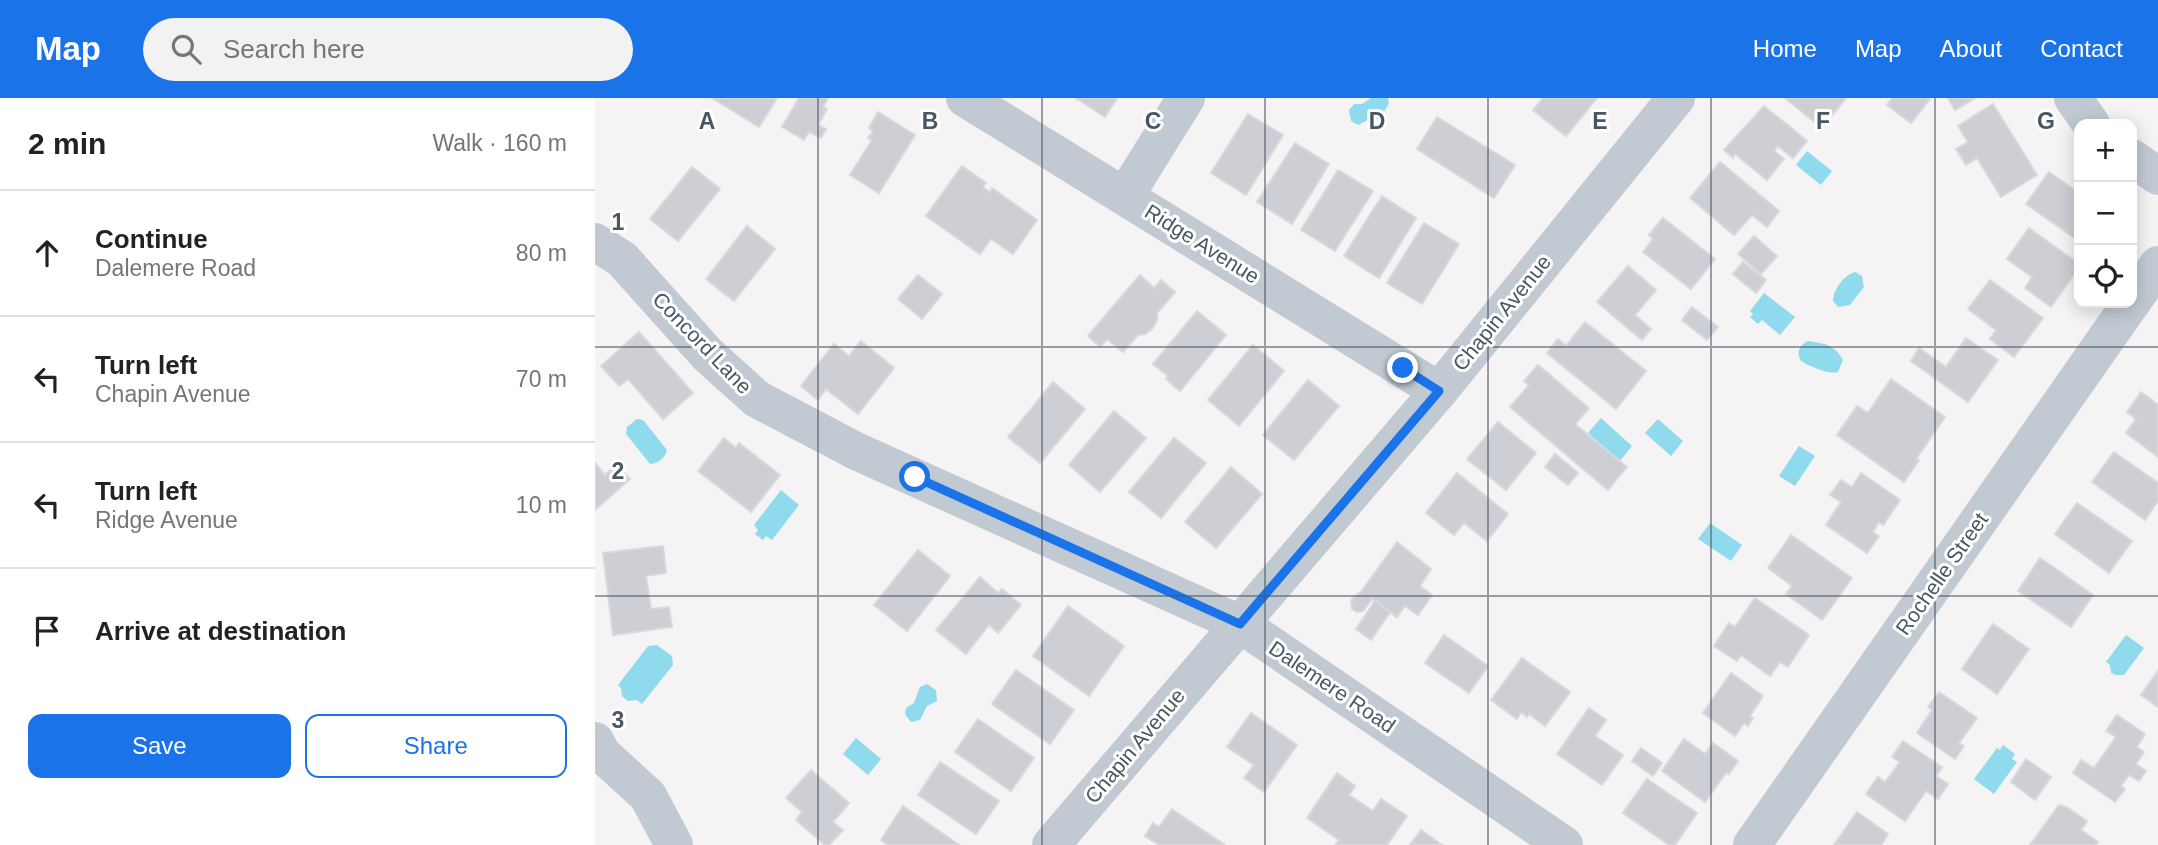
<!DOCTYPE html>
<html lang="en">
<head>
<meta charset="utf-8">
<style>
	body { margin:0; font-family:Helvetica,sans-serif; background:#f2f2f2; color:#222 }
	.controls { position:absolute; right:21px; top:21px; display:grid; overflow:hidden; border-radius:14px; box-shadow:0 4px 18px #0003 }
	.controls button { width:63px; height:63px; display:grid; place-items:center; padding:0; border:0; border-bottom:2px solid #e0e0e0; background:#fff; color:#222; font:35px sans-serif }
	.stop { position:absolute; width:21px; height:21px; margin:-16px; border:5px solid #1a73e8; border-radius:50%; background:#fff }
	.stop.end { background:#1a73e8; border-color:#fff; box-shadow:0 2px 7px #0008 }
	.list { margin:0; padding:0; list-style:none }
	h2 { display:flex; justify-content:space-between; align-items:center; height:91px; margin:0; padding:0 28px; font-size:30px }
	h2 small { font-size:23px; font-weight:400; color:#767676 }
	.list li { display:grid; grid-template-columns:46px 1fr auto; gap:21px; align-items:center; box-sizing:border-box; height:126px; padding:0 28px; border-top:2px solid #e0e0e0 }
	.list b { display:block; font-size:26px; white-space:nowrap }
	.list p { margin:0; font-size:23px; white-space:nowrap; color:#767676 }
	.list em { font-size:23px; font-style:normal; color:#767676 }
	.actions { display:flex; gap:14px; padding:21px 28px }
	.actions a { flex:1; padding:16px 0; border:2px solid #1a73e8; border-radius:14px; text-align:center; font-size:24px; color:#1a73e8 }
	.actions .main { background:#1a73e8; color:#fff }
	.icon { flex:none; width:38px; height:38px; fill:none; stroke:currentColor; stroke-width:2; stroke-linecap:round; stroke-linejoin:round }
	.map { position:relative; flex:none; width:1563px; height:747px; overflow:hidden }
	header { display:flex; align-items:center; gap:42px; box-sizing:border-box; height:98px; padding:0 35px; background:#1a73e8; color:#fff }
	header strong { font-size:33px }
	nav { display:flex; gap:38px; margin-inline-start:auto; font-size:24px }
	.search { width:490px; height:63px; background:#f2f2f2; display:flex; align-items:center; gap:18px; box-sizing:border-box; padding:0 24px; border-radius:38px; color:#767676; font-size:26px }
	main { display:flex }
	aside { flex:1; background:#fff }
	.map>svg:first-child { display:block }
	.water { fill:#90daee }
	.building { fill:#cdcfd5; stroke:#d7d9de; stroke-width:2 }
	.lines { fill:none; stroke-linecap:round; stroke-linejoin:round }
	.minor { stroke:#c1cad2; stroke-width:38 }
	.route { stroke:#1a73e8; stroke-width:9 }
	.grid { fill:none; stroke:#4a5661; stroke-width:2; stroke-opacity:0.55 }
	.labels { text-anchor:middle; stroke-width:6; stroke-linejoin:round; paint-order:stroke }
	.street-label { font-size:21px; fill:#4a5661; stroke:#fff }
	.grid-label { font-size:23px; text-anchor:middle; font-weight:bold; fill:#4a5661; stroke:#fff; stroke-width:6; stroke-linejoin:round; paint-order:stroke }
</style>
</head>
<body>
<header>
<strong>Map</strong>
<div class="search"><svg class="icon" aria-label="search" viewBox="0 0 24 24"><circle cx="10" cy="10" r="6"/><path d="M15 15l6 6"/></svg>Search here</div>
<nav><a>Home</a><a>Map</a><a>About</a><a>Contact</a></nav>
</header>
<main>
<aside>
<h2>2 min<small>Walk · 160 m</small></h2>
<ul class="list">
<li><svg class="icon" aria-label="ahead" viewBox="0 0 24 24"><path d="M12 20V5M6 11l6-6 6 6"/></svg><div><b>Continue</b><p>Dalemere Road</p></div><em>80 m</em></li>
<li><svg class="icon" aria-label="left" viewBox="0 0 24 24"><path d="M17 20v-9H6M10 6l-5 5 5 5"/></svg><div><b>Turn left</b><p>Chapin Avenue</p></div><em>70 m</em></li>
<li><svg class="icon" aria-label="left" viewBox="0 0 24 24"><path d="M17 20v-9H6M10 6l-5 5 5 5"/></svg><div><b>Turn left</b><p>Ridge Avenue</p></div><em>10 m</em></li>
<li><svg class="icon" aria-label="arrive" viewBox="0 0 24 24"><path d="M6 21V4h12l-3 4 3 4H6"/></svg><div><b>Arrive at destination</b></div></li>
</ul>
<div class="actions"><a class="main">Save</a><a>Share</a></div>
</aside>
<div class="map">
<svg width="1563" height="747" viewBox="0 0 1563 747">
	<rect width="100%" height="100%" fill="#f5f3f3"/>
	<g class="water">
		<polygon points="793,0 794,5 785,21 773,22 763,27 756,23 754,12 759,6 767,6 776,0"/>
		<polygon points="1212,53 1237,73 1226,87 1201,67"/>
		<path d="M1260 174 1267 178 1269 189 1255 207 1243 209 1238 203C1238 192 1249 177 1260 174Z"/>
		<polygon points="1169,195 1200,219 1185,237 1167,222 1163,226 1155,219 1158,216 1155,213"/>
		<path d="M1213 243C1230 246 1239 246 1248 262L1243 274C1234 277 1214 268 1206 263 1201 255 1204 247 1213 243Z"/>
		<polygon points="1006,320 1037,348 1025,363 993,335"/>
		<path d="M42 321 48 322 72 352C69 361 64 365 55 366L31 336 32 329Z"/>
		<polygon points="1063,321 1088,343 1076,358 1050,335"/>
		<polygon points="1204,348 1220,358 1200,388 1184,378"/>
		<polygon points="186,392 204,407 177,442 171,438 168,442 160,436 163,432 159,427"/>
		<polygon points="1115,425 1147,447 1136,463 1103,441"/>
		<polygon points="1531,537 1549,550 1529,577 1521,577 1516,575 1515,567 1511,564"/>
		<polygon points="62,547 77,558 78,567 47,606 42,602 33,603 27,598 26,590 23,587 53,548"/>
		<polygon points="332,586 341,592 342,603 332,608 325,622 316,624 310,616 311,610 319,605 325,589"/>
		<polygon points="261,640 286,661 273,677 248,656"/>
		<polygon points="1408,647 1420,656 1417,661 1422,664 1399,696 1379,681 1402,650 1405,652"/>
	</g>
	<g class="building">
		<polygon points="117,0 182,0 164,29"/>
		<polygon points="204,0 233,0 228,9 232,11 223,27 231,31 226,40 214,34 209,42 187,29"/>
		<polygon points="481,0 522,0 510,19"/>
		<polygon points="948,0 1002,0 971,38 938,12"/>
		<polygon points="1190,0 1251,0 1227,30"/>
		<polygon points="1297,0 1334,0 1335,1 1316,25 1292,7"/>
		<polygon points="1353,0 1380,0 1360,12"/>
		<polygon points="1398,6 1442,77 1406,99 1382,60 1371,67 1361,51 1373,44 1363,28"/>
		<polygon points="1169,8 1212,43 1198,60 1183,48 1179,53 1189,61 1172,82 1140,56 1138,60 1129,52"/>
		<polygon points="283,14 320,37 284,95 255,77 277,42 273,40 278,33 274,30"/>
		<polygon points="653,16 688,37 651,97 616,75"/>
		<polygon points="842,19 920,67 899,100 822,51"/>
		<polygon points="700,45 734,66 697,126 662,104"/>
		<polygon points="1125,64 1184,113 1172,129 1157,117 1139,137 1095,100"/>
		<polygon points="367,68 391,85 388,89 395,94 397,90 442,122 418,156 396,141 385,156 331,118"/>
		<polygon points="97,69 125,91 83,143 55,121"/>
		<polygon points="743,72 778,93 740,153 706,132"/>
		<polygon points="1454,74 1484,95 1484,143 1431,106"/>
		<polygon points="787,98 821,120 784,180 749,158"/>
		<polygon points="1068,120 1120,161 1096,191 1048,154 1058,141 1054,137"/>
		<polygon points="829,125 864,146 827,206 792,185"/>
		<polygon points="152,128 180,151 139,203 111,181"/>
		<polygon points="1434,130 1484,166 1484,169 1456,209 1430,190 1437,179 1412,161"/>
		<polygon points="1159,138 1182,158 1166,176 1143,156"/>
		<polygon points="1148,164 1171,182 1161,195 1138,176"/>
		<polygon points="1033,168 1061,192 1040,217 1056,231 1047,242 1002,204"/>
		<polygon points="323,177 347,196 327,221 303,201"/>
		<polygon points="545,177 559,190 566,182 580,194 562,215 562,222 557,231 550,236 543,237 528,254 512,241 505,249 493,238"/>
		<polygon points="1395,182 1448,220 1419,259 1395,241 1401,232 1373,211"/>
		<polygon points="1097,209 1123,229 1112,242 1087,222"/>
		<polygon points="602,213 631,237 585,293 571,281 573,278 558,266"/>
		<polygon points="990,224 1051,273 1021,311 952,255 963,241 971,248"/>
		<polygon points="44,234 98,295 68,321 33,281 24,288 6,268"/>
		<polygon points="1371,240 1403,262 1373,304 1316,263 1324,250 1351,269"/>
		<polygon points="266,243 299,270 263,316 231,291 223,302 206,288 239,246 254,258"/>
		<polygon points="658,247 689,273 644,328 613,302"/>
		<polygon points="943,267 994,310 980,326 1032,369 1013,392 915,309 934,287 929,283"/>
		<polygon points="1296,281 1350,319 1321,361 1324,362 1309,384 1242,337 1262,308 1273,315"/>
		<polygon points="713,282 744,308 699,362 668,337"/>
		<polygon points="458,284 490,311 445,365 413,339"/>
		<polygon points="1546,294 1563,307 1563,359 1531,335 1541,321 1532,314"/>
		<polygon points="519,313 551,340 505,394 474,367"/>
		<polygon points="903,324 941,355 911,392 872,361"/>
		<polygon points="129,340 141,350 144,345 185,377 156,414 103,373"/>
		<polygon points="579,340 611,365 566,420 534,394"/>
		<polygon points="1519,354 1563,385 1563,403 1550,422 1497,384"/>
		<polygon points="960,356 983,375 973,387 950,369"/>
		<polygon points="0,365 10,377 21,367 35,381 0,412"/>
		<polygon points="636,369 667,396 621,450 590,424"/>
		<polygon points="862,375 913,416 892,443 869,425 859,437 831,415"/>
		<polygon points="1266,375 1305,402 1288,427 1284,424 1278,434 1284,438 1272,455 1231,427 1246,404 1235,397 1246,382 1257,389"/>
		<polygon points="1482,405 1537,443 1514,475 1460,436"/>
		<polygon points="1196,437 1257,480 1227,522 1191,496 1197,488 1173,470"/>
		<polygon points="802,444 836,471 825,488 837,497 823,517 810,508 802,519 777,501 768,513 762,514 757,511 756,502 766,494"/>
		<polygon points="68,448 71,475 51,478 56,511 74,509 77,529 18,537 8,455"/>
		<polygon points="323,452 355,478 312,533 279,507"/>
		<polygon points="1445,460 1498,497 1476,529 1423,493"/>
		<polygon points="385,479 403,495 407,491 426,507 403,535 394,527 371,556 341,532"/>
		<polygon points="1160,500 1214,537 1193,569 1185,564 1175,578 1146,557 1142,563 1119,548 1134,525 1140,529"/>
		<polygon points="780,503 795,514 776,542 761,531"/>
		<polygon points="473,508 529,548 494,598 438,558"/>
		<polygon points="1398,526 1434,551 1402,596 1367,571"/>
		<polygon points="849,537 893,568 874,595 830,565"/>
		<polygon points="927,560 975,594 950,628 934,616 932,619 926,614 922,621 896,602"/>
		<polygon points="421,572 479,612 455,646 397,606"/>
		<polygon points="1563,573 1563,609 1546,597"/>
		<polygon points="1136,575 1168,598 1155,618 1158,620 1153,628 1149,625 1140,638 1108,615"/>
		<polygon points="1344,594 1382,620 1364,645 1369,648 1360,661 1322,635 1337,612 1333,609"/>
		<polygon points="994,610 1011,622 1000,638 1028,657 1007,687 962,656"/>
		<polygon points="656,615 702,647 669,694 649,680 659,667 632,649"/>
		<polygon points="1522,617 1550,636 1542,649 1549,654 1541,666 1551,673 1544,683 1534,677 1526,688 1530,691 1520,704 1478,675 1486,662 1499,670 1521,639 1511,633"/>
		<polygon points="383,621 439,660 416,693 360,654"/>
		<polygon points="1089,641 1110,656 1118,645 1143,663 1134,676 1131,675 1110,704 1067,673"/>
		<polygon points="1308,643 1347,669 1341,678 1353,686 1343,701 1331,693 1310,723 1271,696 1283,679 1290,684 1305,664 1297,659"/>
		<polygon points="1046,650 1067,665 1058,678 1037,663"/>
		<polygon points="1431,661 1456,679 1440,702 1416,684"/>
		<polygon points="345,664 404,703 381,736 323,697"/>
		<polygon points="216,672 254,705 238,724 248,732 234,747 230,747 201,722 207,714 191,700"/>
		<polygon points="742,675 760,688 754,697 778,713 786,701 812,718 792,747 740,747 744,742 712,720"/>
		<polygon points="1052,681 1102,715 1080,747 1074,747 1028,715"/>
		<polygon points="1464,707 1473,710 1492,723 1486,732 1503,744 1501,747 1435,747"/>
		<polygon points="308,708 364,747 293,747 286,742"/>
		<polygon points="577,711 578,712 630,747 564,747 550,738 558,725 564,729"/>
		<polygon points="1262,714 1293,736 1286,747 1239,747"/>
		<polygon points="826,732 847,747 815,747"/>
	</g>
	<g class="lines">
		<g class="minor">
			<polyline points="370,0 844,293"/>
			<polyline points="1478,0 1496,26"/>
			<polyline points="1537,60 1563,78"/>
			<polyline points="530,98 591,0"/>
			<polyline points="0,144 27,161 113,257 162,301 261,353 645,526 969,747"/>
			<polyline points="1537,204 1563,167"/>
			<polyline points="0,643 7,656 53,698 79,747"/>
			<polyline points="456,747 844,293 1081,0"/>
			<polyline points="1157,747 1536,205"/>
		</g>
	</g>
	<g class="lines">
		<polyline class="route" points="320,379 645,526 844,293 808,270"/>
	</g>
	<path class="grid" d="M223 0V747M447 0V747M670 0V747M893 0V747M1116 0V747M1340 0V747M0 249H1563M0 498H1563"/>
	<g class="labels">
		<g class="street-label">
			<text transform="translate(607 146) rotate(32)" y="7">Ridge Avenue</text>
			<text transform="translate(907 215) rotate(-51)" y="7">Chapin Avenue</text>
			<text transform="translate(107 245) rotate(46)" y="7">Concord Lane</text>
			<text transform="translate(1347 476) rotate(-55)" y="7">Rochelle Street</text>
			<text transform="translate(737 589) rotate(34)" y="7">Dalemere Road</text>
			<text transform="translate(540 648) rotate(-50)" y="7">Chapin Avenue</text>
		</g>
	</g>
	<g class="grid-label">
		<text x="112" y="31">A</text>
		<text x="335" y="31">B</text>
		<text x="558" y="31">C</text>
		<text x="782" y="31">D</text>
		<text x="1005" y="31">E</text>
		<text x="1228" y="31">F</text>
		<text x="1451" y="31">G</text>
		<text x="23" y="132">1</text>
		<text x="23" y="381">2</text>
		<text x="23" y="630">3</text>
	</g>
</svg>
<div class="controls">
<button>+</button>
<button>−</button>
<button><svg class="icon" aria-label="locate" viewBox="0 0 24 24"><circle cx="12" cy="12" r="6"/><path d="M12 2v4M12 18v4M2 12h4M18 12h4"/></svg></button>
</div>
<div class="stop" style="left:320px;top:379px"></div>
<div class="stop end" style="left:808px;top:270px"></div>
</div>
</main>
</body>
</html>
